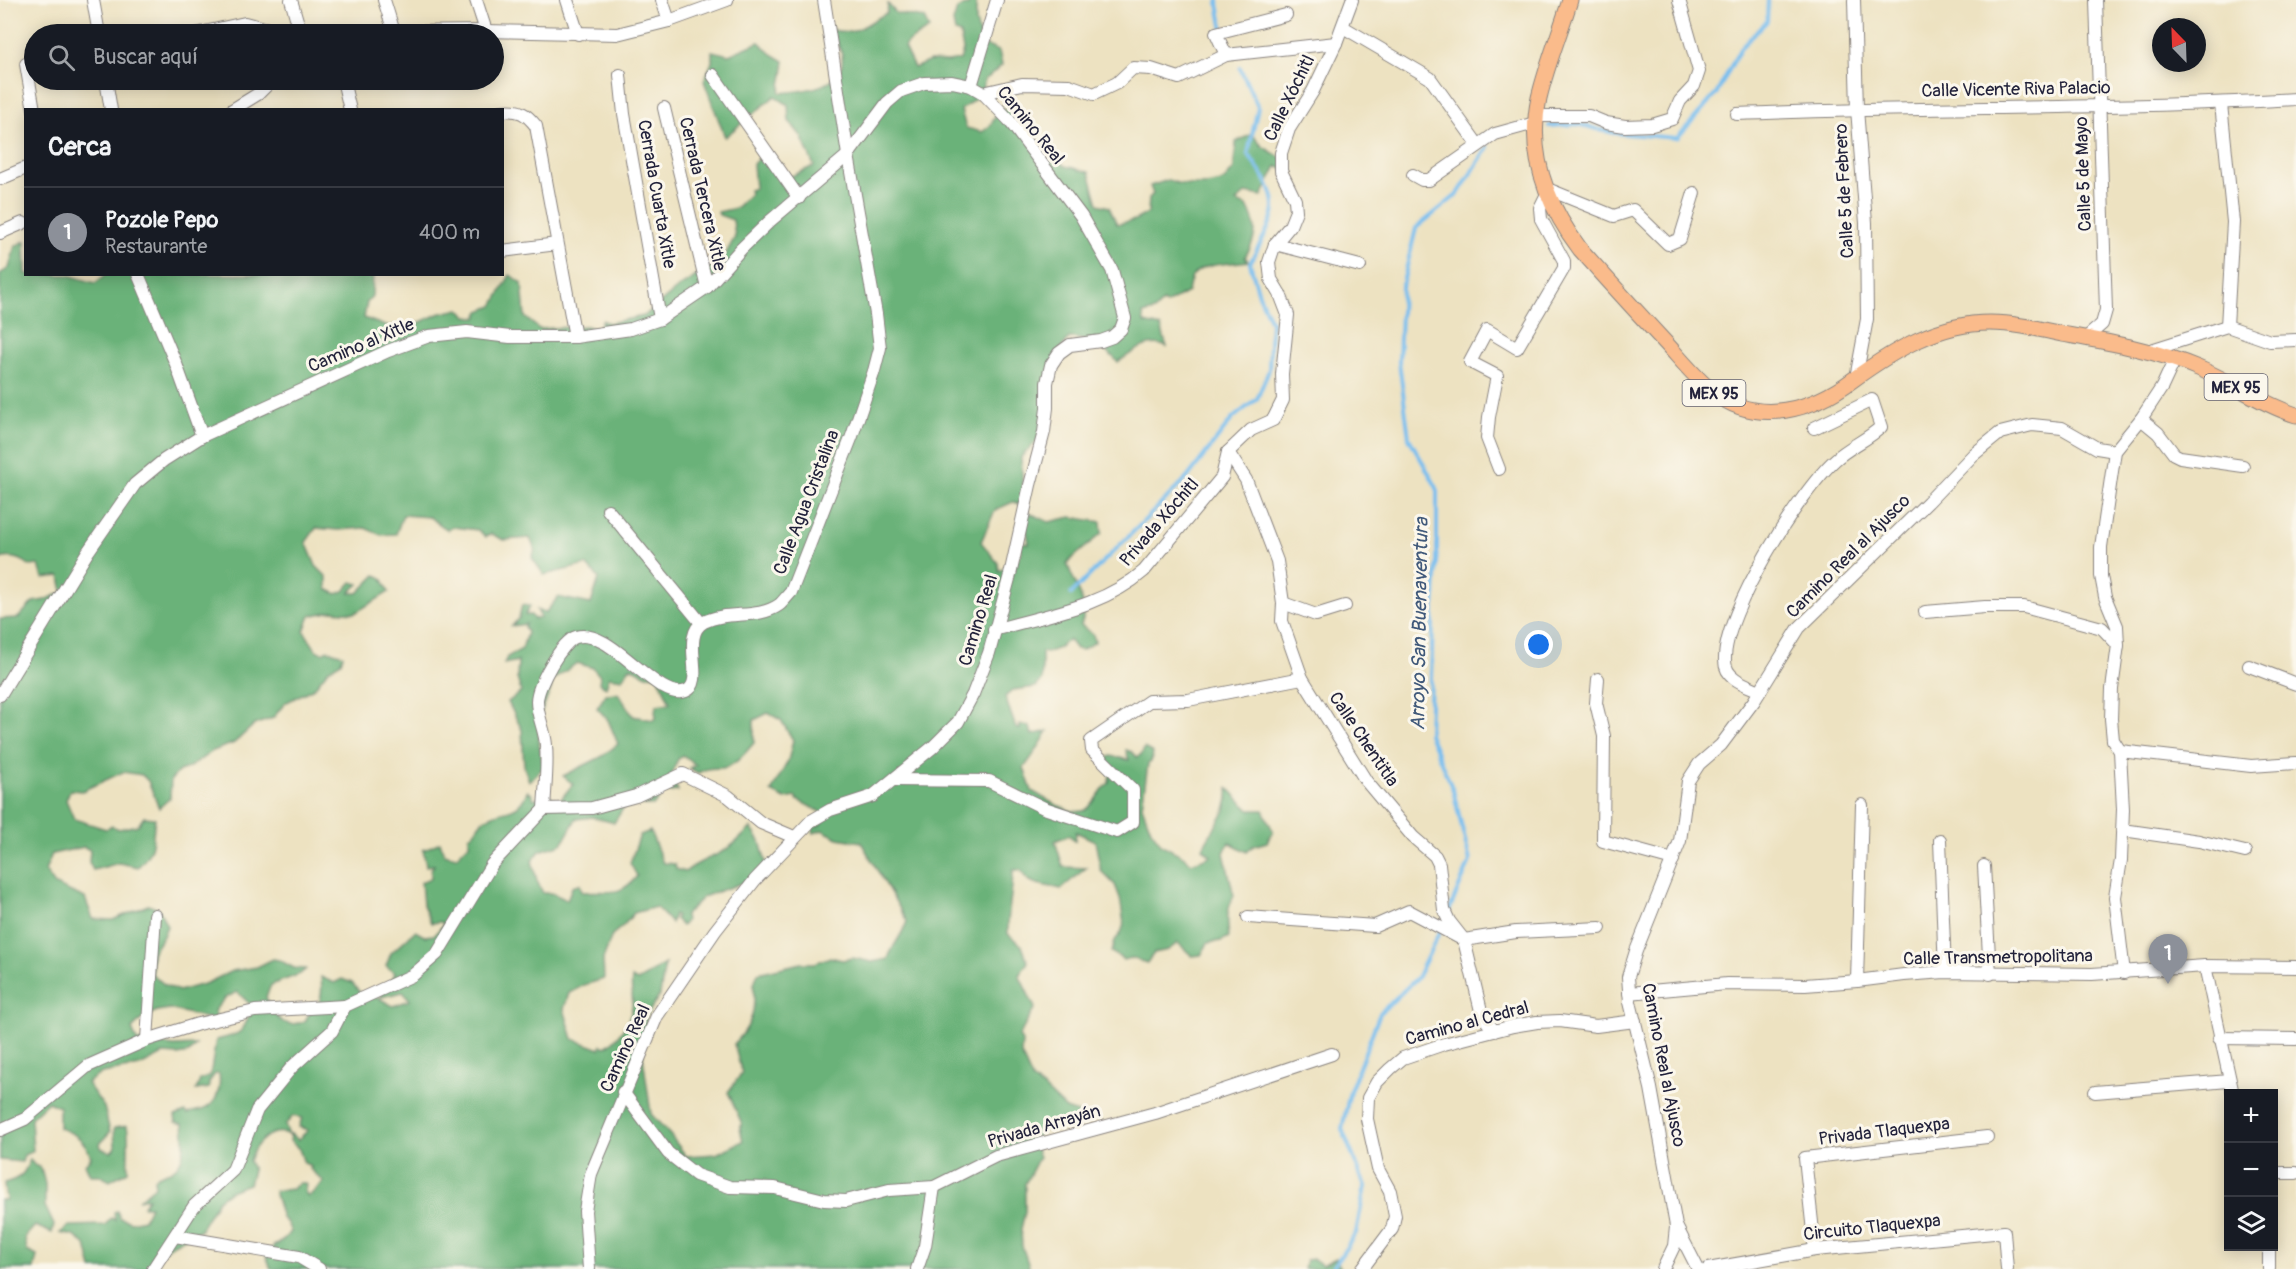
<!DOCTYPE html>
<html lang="es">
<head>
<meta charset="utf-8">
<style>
	body { margin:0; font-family:Pangolin,sans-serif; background:#242831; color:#f1f3f6 }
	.controls { position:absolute; right:18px; bottom:18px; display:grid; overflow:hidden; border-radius:0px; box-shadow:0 3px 15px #0003 }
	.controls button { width:54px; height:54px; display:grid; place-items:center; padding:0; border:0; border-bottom:2px solid #363941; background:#171b24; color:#f1f3f6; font:30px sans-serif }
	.compass { position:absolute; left:2152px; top:18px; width:54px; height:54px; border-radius:50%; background:#171b24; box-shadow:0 3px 15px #0003; rotate:337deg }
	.you { position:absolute; left:1539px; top:645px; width:21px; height:21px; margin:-15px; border:4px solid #fff; border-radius:50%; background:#1a73e8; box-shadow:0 0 0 9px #1a73e833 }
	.badge { display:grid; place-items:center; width:39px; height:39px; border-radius:50%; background:#8c9099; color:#fff; font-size:20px; font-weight:700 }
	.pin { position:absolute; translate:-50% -50px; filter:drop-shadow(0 2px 3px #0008) }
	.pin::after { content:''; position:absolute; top:32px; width:21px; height:18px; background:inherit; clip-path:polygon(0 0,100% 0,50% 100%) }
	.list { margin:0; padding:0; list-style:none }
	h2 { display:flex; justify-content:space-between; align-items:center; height:78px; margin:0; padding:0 24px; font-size:26px }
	h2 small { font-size:20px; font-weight:400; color:#9ea1a6 }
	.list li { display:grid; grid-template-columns:39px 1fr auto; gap:18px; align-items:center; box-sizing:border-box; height:90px; padding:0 24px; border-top:2px solid #363941 }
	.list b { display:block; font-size:22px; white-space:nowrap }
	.list p { margin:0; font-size:20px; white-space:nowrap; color:#9ea1a6 }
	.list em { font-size:20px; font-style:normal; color:#9ea1a6 }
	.icon { flex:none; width:33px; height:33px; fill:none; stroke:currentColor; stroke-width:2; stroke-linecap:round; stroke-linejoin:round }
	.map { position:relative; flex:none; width:2296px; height:1269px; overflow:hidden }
	.search { position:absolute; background:#171b24; box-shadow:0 3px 15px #0003; left:24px; top:24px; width:480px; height:66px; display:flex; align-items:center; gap:15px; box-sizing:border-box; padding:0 21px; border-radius:33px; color:#9ea1a6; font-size:22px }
	.panel { position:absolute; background:#171b24; box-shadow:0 3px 15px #0003; left:24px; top:108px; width:480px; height:168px; border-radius:0px }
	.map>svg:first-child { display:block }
	.forest { fill:#6bb279; stroke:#466a5a; stroke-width:1.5; fill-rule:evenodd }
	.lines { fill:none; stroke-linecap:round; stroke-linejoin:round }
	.stream { stroke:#77beef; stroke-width:4 }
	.minor-casing { stroke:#88827e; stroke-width:14 }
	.major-casing { stroke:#88827e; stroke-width:17 }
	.minor { stroke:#fff; stroke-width:12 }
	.major { stroke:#fabb8b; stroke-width:15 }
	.labels { text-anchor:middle; stroke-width:6; stroke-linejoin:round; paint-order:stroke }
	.shield { fill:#fbf7ec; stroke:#636270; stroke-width:1.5 }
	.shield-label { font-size:16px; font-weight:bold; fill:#22223b }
	.street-label { font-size:18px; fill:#22223b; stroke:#fbf7ec }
	.water-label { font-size:20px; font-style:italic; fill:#40597a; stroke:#fbf7ec }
</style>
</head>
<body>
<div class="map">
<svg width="2296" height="1269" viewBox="0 0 2296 1269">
	<rect width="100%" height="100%" fill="#fbf7ec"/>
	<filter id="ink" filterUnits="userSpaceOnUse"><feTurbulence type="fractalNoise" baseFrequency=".0167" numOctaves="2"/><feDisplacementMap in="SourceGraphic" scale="12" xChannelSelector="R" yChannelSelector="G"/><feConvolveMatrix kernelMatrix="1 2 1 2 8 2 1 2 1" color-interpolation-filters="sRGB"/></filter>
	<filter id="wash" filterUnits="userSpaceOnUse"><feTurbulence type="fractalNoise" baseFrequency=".008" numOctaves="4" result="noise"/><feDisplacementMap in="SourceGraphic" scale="24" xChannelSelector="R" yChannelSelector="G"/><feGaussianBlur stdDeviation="1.35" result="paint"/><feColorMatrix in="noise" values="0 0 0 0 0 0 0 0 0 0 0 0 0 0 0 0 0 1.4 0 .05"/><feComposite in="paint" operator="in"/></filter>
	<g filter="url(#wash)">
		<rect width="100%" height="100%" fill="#ede2c1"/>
		<g class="forest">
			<path d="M969 0H976V22L982 44 999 51 1002 65 989 77 985 79 981 94 961 110 966 128 982 132 990 126 1001 107C1011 113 1020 119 1024 131L1034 138 1041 159 1054 162 1058 160 1065 166 1089 172 1098 204 1109 207 1117 224 1135 220 1148 213 1149 198 1153 194 1150 186 1168 180C1179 186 1214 187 1224 180 1228 177 1231 172 1234 169 1233 160 1236 152 1236 142L1252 134 1262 146 1288 162 1283 169 1277 166 1262 196 1246 193 1236 202 1247 206C1258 227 1258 236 1245 257L1248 261C1233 264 1200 262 1192 277 1190 281 1189 287 1188 292L1166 304 1163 302 1154 311 1143 314 1144 323 1161 327 1167 347C1150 338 1133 352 1118 362 1105 348 1089 338 1069 338L1054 358 1038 440 1021 457 1024 506 1013 502 995 510 981 542 998 563 999 571 1016 563 1021 552 1018 544 1023 542 1029 544C1028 532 1023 523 1023 510L1049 522 1071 517 1101 522 1102 533 1067 563C1074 584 1090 604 1081 625L1093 635 1095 642 1082 650 1076 649 1069 640C1059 646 1055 653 1042 652V680L1036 687 1013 690 1005 697 1016 728 1020 729V724L1030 727 1032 735 1048 731C1041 744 1033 756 1024 768L1032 791C1044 798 1076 820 1088 808 1096 801 1100 790 1109 783L1110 773 1103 760 1111 756 1129 760 1126 750 1132 752 1137 757 1142 754 1144 748 1153 753 1151 762 1148 764 1142 806 1151 830 1162 845 1183 856 1191 863 1211 856 1203 848C1212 827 1231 813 1228 788L1249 810H1263L1273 831 1267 842 1253 846 1247 852 1229 842 1224 853 1234 896C1226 910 1227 921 1229 937L1221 941 1208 943 1201 955 1192 956 1178 943 1168 950 1154 953 1147 963 1131 958 1124 960 1111 952 1114 946 1113 943 1121 933 1124 924 1120 898 1115 885 1101 871 1095 841 1076 832 1075 841 1069 835 1055 841 1063 867 1086 868 1061 889C1045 885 1027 886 1021 870H1013C1013 892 1007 912 1008 934L1022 946 1028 962 1019 975 1035 1008 1019 1036 1022 1042 1021 1054 1033 1081 1044 1088 1066 1109 1083 1115 1070 1124 1059 1125 1048 1130H1038L1039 1136H1031L1039 1157 1025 1184V1212L1021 1229 1022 1246 1030 1269H271L265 1252 272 1249 273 1246 278 1244 291 1232 287 1223 282 1218 274 1191 292 1189 299 1183H306L305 1192 308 1197 324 1182 310 1169 311 1166 304 1163 299 1149 290 1141 291 1134 298 1140 308 1130 299 1127 302 1118 293 1116 285 1125 289 1135C270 1126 254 1145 249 1161L253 1170 249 1184 230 1191 218 1200 200 1230 170 1246 161 1256 155 1253 147 1269H92L86 1245 74 1236 60 1233 69 1226 105 1225 111 1218 115 1220 114 1212 117 1211 120 1218 131 1222 144 1219 150 1206H143L148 1198 138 1200 155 1186 154 1179C160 1173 163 1174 170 1171 187 1164 185 1139 183 1124L176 1122 175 1116 185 1112 188 1114C193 1111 197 1111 202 1110 218 1104 221 1088 219 1074H215L209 1082V1088L196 1090 200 1080 210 1076 216 1040C244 1034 243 1032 252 1006L237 992 225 998 214 1011 218 1021 170 1009 157 1011 143 1018 132 1029 137 1041 174 1046 196 1045 189 1053 178 1055 163 1054 140 1066 102 1073 87 1083 104 1107 110 1132 100 1143 101 1148 111 1152 115 1147 114 1128 127 1126C130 1141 127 1156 128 1171L110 1181 99 1175H90L85 1164 91 1157C85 1140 75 1133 59 1128V1107L48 1102 31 1118 33 1151 24 1155 22 1162 0 1160V619L18 618 33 602 45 600 63 592 60 576 43 578 39 565 30 566C23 559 10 555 0 559V274L9 268 15 246 25 241 26 274 68 275 95 283 107 274 373 275 372 296 367 302 364 318 385 326 410 327 438 314 459 309 467 316 477 318 480 311 493 306 510 275 522 283 525 317 539 329 587 326 598 330 602 320 609 323 644 316 679 287 709 268 720 264 735 237 733 220 719 215 718 212 736 208 750 194 749 190 755 188 753 164 759 158 769 154 785 179 814 166 801 136 789 121 788 105 775 96 725 137 704 81 712 62V51L729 55 759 42 772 54 784 61C785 72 781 81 780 93 802 91 847 88 842 55 840 47 834 37 831 29 855 39 867 22 887 13L888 4 896 13 924 18 929 29 908 42 904 47 914 68 930 61 948 62 960 60 963 50 960 34 955 32 953 22 957 9 968 5ZM403 515 429 517 448 530 453 527 478 530 486 537 491 534 504 540 530 538 535 550 532 558 544 575 586 565 599 578 591 604 558 597 545 613 537 610 541 618 534 619 531 615H525L530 606 522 605 519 618 512 626 526 624 524 627 527 632 522 649 507 657 504 664 518 661 517 678 521 692 508 702 522 730 524 767 529 781 544 767C539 749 535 726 543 708 547 697 551 693 553 680L577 663 593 668 600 676 599 683 606 687 609 677 622 679 630 667 647 675 658 676 670 703 657 705 655 710 656 718 653 720 633 716 618 693 606 694 597 708 608 720 618 744 601 757 563 776 573 784 560 800 556 801 550 795 534 799 532 794 527 791C519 816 503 807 485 819 477 823 477 833 469 836V844L456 857 444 854 440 842 423 850 426 866 434 865 431 869V878L421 882 423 905 431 923 442 922 443 925 434 935 424 936 415 931 391 953 386 966 395 973 390 983 381 986V997L403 992 410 1000 393 1006 377 997 363 996 352 983 342 979 334 983 321 977C322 986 323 998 317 1006 313 1012 308 1013 305 1021 283 1031 273 1015 266 997L271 985 300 974 306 969 294 968 279 960 273 959 257 967 232 971 207 983 179 991 165 985 152 974V953L163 936 167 926 159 909 148 905 113 920 93 919 85 898 55 885 45 871 52 854 84 847 90 850 89 862 93 870 119 863 138 867C157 848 151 841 155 818L144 817 138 825 119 829 112 826 106 829 74 819 66 800 70 790 82 791 123 772 142 775 148 781 159 808 170 798 171 780 179 771 188 768 213 751 234 743 254 725 273 718 285 703 314 688 328 670 341 662 343 655 328 650 322 653 316 650 304 631 310 616 332 611 355 613 389 592 382 578 376 575 358 593H349L359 584 352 582 344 591 337 594 327 589V577L316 566 306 542 316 528 338 530 365 528 381 535 396 534ZM768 713 781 720 793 740 788 761 771 792 785 799 796 797 797 800 819 811 824 820 820 825 812 828 814 833 822 830 838 838 861 842 907 921C903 935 892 945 888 959L872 962 853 958 842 960 830 957 815 963H801L758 973C752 987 754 987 754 1001 754 1018 746 1032 734 1044L742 1073 728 1092 742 1124 740 1128 743 1141 716 1154 686 1156 671 1136 651 1114 641 1043 647 1015 660 995 665 964C656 969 646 977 637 981L632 978C630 990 634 998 632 1007 630 1022 618 1040 605 1047L601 1045 600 1049 573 1039 564 1009 569 993 584 985 604 979 603 959 612 935 624 925 634 913 656 907 671 923 674 914 677 916 675 919 682 926 686 921 685 915 703 897 742 883 767 867 760 841 751 828C741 837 733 847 720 853 708 859 696 863 685 872L676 869 675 864 663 863 650 831 640 835 630 863 637 876C619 899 607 889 582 892L580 884 572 887 567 900 552 893H543L537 881 532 861 540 851 562 844 576 819 592 817 614 823 627 802 653 806 663 793 678 791 671 776 678 759 683 756 696 765 689 768 698 773C709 767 711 769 722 768 735 767 746 752 754 743V720Z"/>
			<path d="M30 1159 34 1165 41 1168 45 1184V1206L54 1225 52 1233 35 1226 25 1237 27 1251 37 1256 34 1269H0V1200H6L4 1183C20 1179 25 1174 30 1159Z"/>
			<polygon points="1336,1258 1341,1269 1304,1269 1306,1260 1314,1259 1322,1265"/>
		</g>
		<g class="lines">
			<g class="stream">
				<polyline points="1219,0 1218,4 1223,30"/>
				<polyline points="1549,126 1577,124 1614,133 1677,138 1717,93 1741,47 1767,21 1768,0"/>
				<path d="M1071 594 1187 478 1233 418 1257 399 1269 370 1271 322 1259 295 1250 263C1257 249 1275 220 1274 205 1274 188 1257 167 1248 154L1258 107 1240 68"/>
				<polyline points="1449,911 1470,861 1453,790 1429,734 1433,620 1437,564 1437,488 1409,438 1399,362 1402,287 1416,228 1458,194 1488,147"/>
				<polyline points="1332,1269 1356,1233 1365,1186 1342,1129 1350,1091 1380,1013 1417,978 1441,929"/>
			</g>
		</g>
	</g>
	<g filter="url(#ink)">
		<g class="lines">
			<g class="minor-casing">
				<g id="minor">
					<polyline points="93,0 99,34"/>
					<polyline points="291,0 301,34"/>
					<polyline points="384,0 394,32"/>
					<polyline points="476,0 486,31"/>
					<polyline points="567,0 578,34"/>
					<polyline points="662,0 669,21"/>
					<polyline points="1854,0 1857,109 1866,223 1867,319 1856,378"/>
					<polyline points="1343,27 1430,78 1478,145"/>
					<polyline points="195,34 245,23 288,34"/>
					<polyline points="359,34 394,32 486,31 617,34 669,21 727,0"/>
					<polyline points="1226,55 1216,33 1286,15"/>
					<polyline points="26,64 34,110"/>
					<polyline points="620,75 624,114 660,319"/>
					<polyline points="713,75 799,198"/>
					<polyline points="106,80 111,110"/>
					<polyline points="343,80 350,110"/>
					<polyline points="971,86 997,0"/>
					<polyline points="983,93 1022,84 1069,85 1094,94 1117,83 1133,68 1151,69 1179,78 1226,55 1336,43"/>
					<polyline points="2221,104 2233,222 2227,326"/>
					<polyline points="664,108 707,287"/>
					<polyline points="232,110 258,94 272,80"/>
					<path d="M502 111C519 109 526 113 536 126L575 337"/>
					<path d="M1737 114C1923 106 2110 110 2296 99"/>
					<polyline points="1536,116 1589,116 1606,123 1625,126 1652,125 1672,119 1680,101 1694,86 1699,71 1679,0"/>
					<polyline points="1413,175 1422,180 1429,180 1495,134 1535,123"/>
					<polyline points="0,179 26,168"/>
					<polyline points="1545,188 1614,216 1633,210 1668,244 1680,239 1694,193"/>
					<polyline points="0,233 23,223"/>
					<polyline points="1275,244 1360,266"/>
					<polyline points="502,251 557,244"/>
					<polyline points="138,274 176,364 202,436"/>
					<polyline points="2086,338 2102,324 2106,310 2096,0"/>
					<polyline points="2148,351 2227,326 2270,341 2296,340"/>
					<polyline points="2141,419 2158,433 2174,454 2180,457 2243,466"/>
					<polyline points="1228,452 1246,480 1277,561 1283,603 1282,621 1302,678 1366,781 1413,837 1435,856 1439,864 1444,910 1449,921 1464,940 1482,1015 1494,1031"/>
					<polyline points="1499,469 1487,438 1489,417 1497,376 1470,362 1487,330 1517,348 1564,268 1564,261 1541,219 1540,208 1547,194"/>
					<polyline points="608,510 701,623"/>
					<polyline points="1283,603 1316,615 1345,606"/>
					<polyline points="1925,612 1985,607 2024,607 2102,628 2118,645"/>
					<path d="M994 630C1045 615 1103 607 1144 571L1222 477 1228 452 1251 430 1273 420 1283 400 1282 374 1288 315 1280 294 1271 279 1269 262 1275 244 1290 226 1296 211 1295 200 1281 171V153L1289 129 1313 91 1336 43 1352 0"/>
					<polyline points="2249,666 2296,684"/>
					<polyline points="1598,679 1596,703 1604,736 1603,841 1673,860"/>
					<path d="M1760 691C1747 685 1725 679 1725 661 1723 613 1800 491 1836 459 1849 447 1867 440 1881 427L1872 400 1814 428"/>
					<polyline points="0,695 87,553 135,484 164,460 202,436 388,351 429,336 467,332 510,337 575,337 631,329 660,319 707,287 741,249 770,221 848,155 887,103 901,91 924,83 952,82 971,86 983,93 1009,120 1081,216 1112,270 1125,318 1121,329 1112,337 1101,341 1070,345 1059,353 1051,365 1047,383 1047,408 1044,432 1030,485 1010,575 989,653 973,694 958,722 933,747 873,796 830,810 811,821 755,880 715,931 657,1016 591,1174 585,1211 589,1269"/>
					<polyline points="2120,751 2251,766 2296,763"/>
					<polyline points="894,780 989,781 1044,808 1117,832 1133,822 1133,790 1092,750 1091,741 1149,701 1188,700 1302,678"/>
					<polyline points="544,809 592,808 636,796 683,774 728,796 761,823 794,837"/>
					<polyline points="2123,830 2199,841 2245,852"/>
					<polyline points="1940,840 1945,972"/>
					<polyline points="1984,866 1990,974"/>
					<polyline points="1248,917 1375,926 1409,911 1460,938"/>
					<polyline points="1464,940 1516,932 1600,928"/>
					<polyline points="2205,966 2233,1094"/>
					<polyline points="2124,973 2115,897 2121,860 2123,809 2120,751 2113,740 2111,719 2112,689 2118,645 2117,626 2105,597 2101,576 2101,547 2115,451 2141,419 2162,387 2175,359"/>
					<polyline points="1857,981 1862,805"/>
					<polyline points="1629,993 1727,984 1805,985 1857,981 1904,975 1945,972 2092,974 2205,966 2296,967"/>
					<polyline points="2219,1038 2296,1039"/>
					<polyline points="147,1040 155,915"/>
					<polyline points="623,1092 668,1153 696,1175 730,1187 775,1188 824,1200 846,1201 889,1190 934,1187 996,1156 1155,1113 1332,1054"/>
					<polyline points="2095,1092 2229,1081"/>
					<polyline points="0,1130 25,1119 88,1066 147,1040 198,1024 255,1011 345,1006"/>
					<polyline points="2274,1173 2296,1173"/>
					<polyline points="175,1236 299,1257 319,1269"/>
					<polyline points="1815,1250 1805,1158 1987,1137"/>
					<path d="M153 1269 194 1206 233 1170 257 1110 292 1067 332 1031 345 1006 413 975 437 954 492 864 544 809C545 788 548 766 546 745 545 730 537 716 537 701 537 686 562 641 576 637 611 626 657 703 686 691 707 683 679 635 704 622 727 610 757 620 779 605 783 602 787 596 791 592L852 436 874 371 880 348 876 314 848 155 824 0"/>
					<polyline points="917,1269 925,1246 934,1187"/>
					<polyline points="1362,1269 1392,1229 1395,1216 1390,1191 1378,1169 1367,1119 1368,1098 1377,1082 1390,1069 1403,1058 1444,1044 1513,1026 1537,1022 1560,1021 1596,1026 1635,1021"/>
					<polyline points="1663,1269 1674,1246 1676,1227"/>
					<polyline points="1698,1269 1676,1226 1651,1088 1630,1002 1628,977 1636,951 1680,841 1688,781 1699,764 1721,745 1754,701 1799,628 1928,502 1973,455 2000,433 2032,425 2062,428 2097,448 2115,451"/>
					<polyline points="1708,1269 1815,1250 2004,1232 2007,1269"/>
					<polyline points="2269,1269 2269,1246"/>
				</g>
			</g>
			<g class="major-casing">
				<path id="major" d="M1570 0C1560 33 1547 64 1539 98 1527 153 1547 205 1580 249 1607 279 1635 310 1663 340 1679 357 1694 377 1713 392 1758 427 1813 410 1854 379 1894 350 1939 323 1990 323 2014 323 2039 329 2062 334 2107 342 2156 350 2198 368 2232 382 2261 404 2296 415"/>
			</g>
			<use href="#minor" class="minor"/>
			<use href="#major" class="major"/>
		</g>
	</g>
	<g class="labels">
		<g class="shield">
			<rect x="2204.5" y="374" width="63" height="26" rx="4.5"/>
			<rect x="1682.5" y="380" width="63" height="26" rx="4.5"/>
		</g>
		<g class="shield-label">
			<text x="2236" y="393">MEX 95</text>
			<text x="1714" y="399">MEX 95</text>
		</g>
		<g class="street-label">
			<text transform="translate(2016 89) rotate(-1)" y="6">Calle Vicente Riva Palacio</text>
			<text transform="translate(1289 98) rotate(-64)" y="6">Calle Xóchitl</text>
			<text transform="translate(1031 125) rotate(51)" y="6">Camino Real</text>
			<text transform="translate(2083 174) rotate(-92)" y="6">Calle 5 de Mayo</text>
			<text transform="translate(1844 191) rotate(-93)" y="6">Calle 5 de Febrero</text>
			<text transform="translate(657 194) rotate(80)" y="6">Cerrada Cuarta Xitle</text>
			<text transform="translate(703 194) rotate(77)" y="6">Cerrada Tercera Xitle</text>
			<text transform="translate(361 345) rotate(-23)" y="6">Camino al Xitle</text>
			<text transform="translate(806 502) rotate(-69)" y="6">Calle Agua Cristalina</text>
			<text transform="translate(1159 522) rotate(-49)" y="6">Privada Xóchitl</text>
			<text transform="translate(1848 556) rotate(-45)" y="6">Camino Real al Ajusco</text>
			<text transform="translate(978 620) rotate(-73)" y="6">Camino Real</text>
			<text transform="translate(1364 739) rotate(56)" y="6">Calle Chentitla</text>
			<text transform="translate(1998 957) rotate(-1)" y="6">Calle Transmetropolitana</text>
			<text transform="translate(1467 1023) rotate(-15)" y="6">Camino al Cedral</text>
			<text transform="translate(625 1048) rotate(-65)" y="6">Camino Real</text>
			<text transform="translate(1664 1065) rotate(79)" y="6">Camino Real al Ajusco</text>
			<text transform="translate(1044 1126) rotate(-16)" y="6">Privada Arrayán</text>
			<text transform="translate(1884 1131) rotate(-7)" y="6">Privada Tlaquexpa</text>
			<text transform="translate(1872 1227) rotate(-6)" y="6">Circuito Tlaquexpa</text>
		</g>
		<g class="water-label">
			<text transform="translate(1419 624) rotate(-89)" y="7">Arroyo San Buenaventura</text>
		</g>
	</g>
</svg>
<div class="controls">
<button>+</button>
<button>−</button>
<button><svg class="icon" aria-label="layers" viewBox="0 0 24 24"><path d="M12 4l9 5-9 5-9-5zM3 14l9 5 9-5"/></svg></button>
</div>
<svg class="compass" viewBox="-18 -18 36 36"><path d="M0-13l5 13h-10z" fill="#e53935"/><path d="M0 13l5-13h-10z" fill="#9ea1a6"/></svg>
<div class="you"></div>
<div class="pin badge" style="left:2168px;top:984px">1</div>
<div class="search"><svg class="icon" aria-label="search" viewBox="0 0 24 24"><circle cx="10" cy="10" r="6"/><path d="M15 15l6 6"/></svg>Buscar aquí</div>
<section class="panel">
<h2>Cerca<small></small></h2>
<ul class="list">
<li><span class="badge">1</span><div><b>Pozole Pepo</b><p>Restaurante</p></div><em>400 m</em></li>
</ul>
</section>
</div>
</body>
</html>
